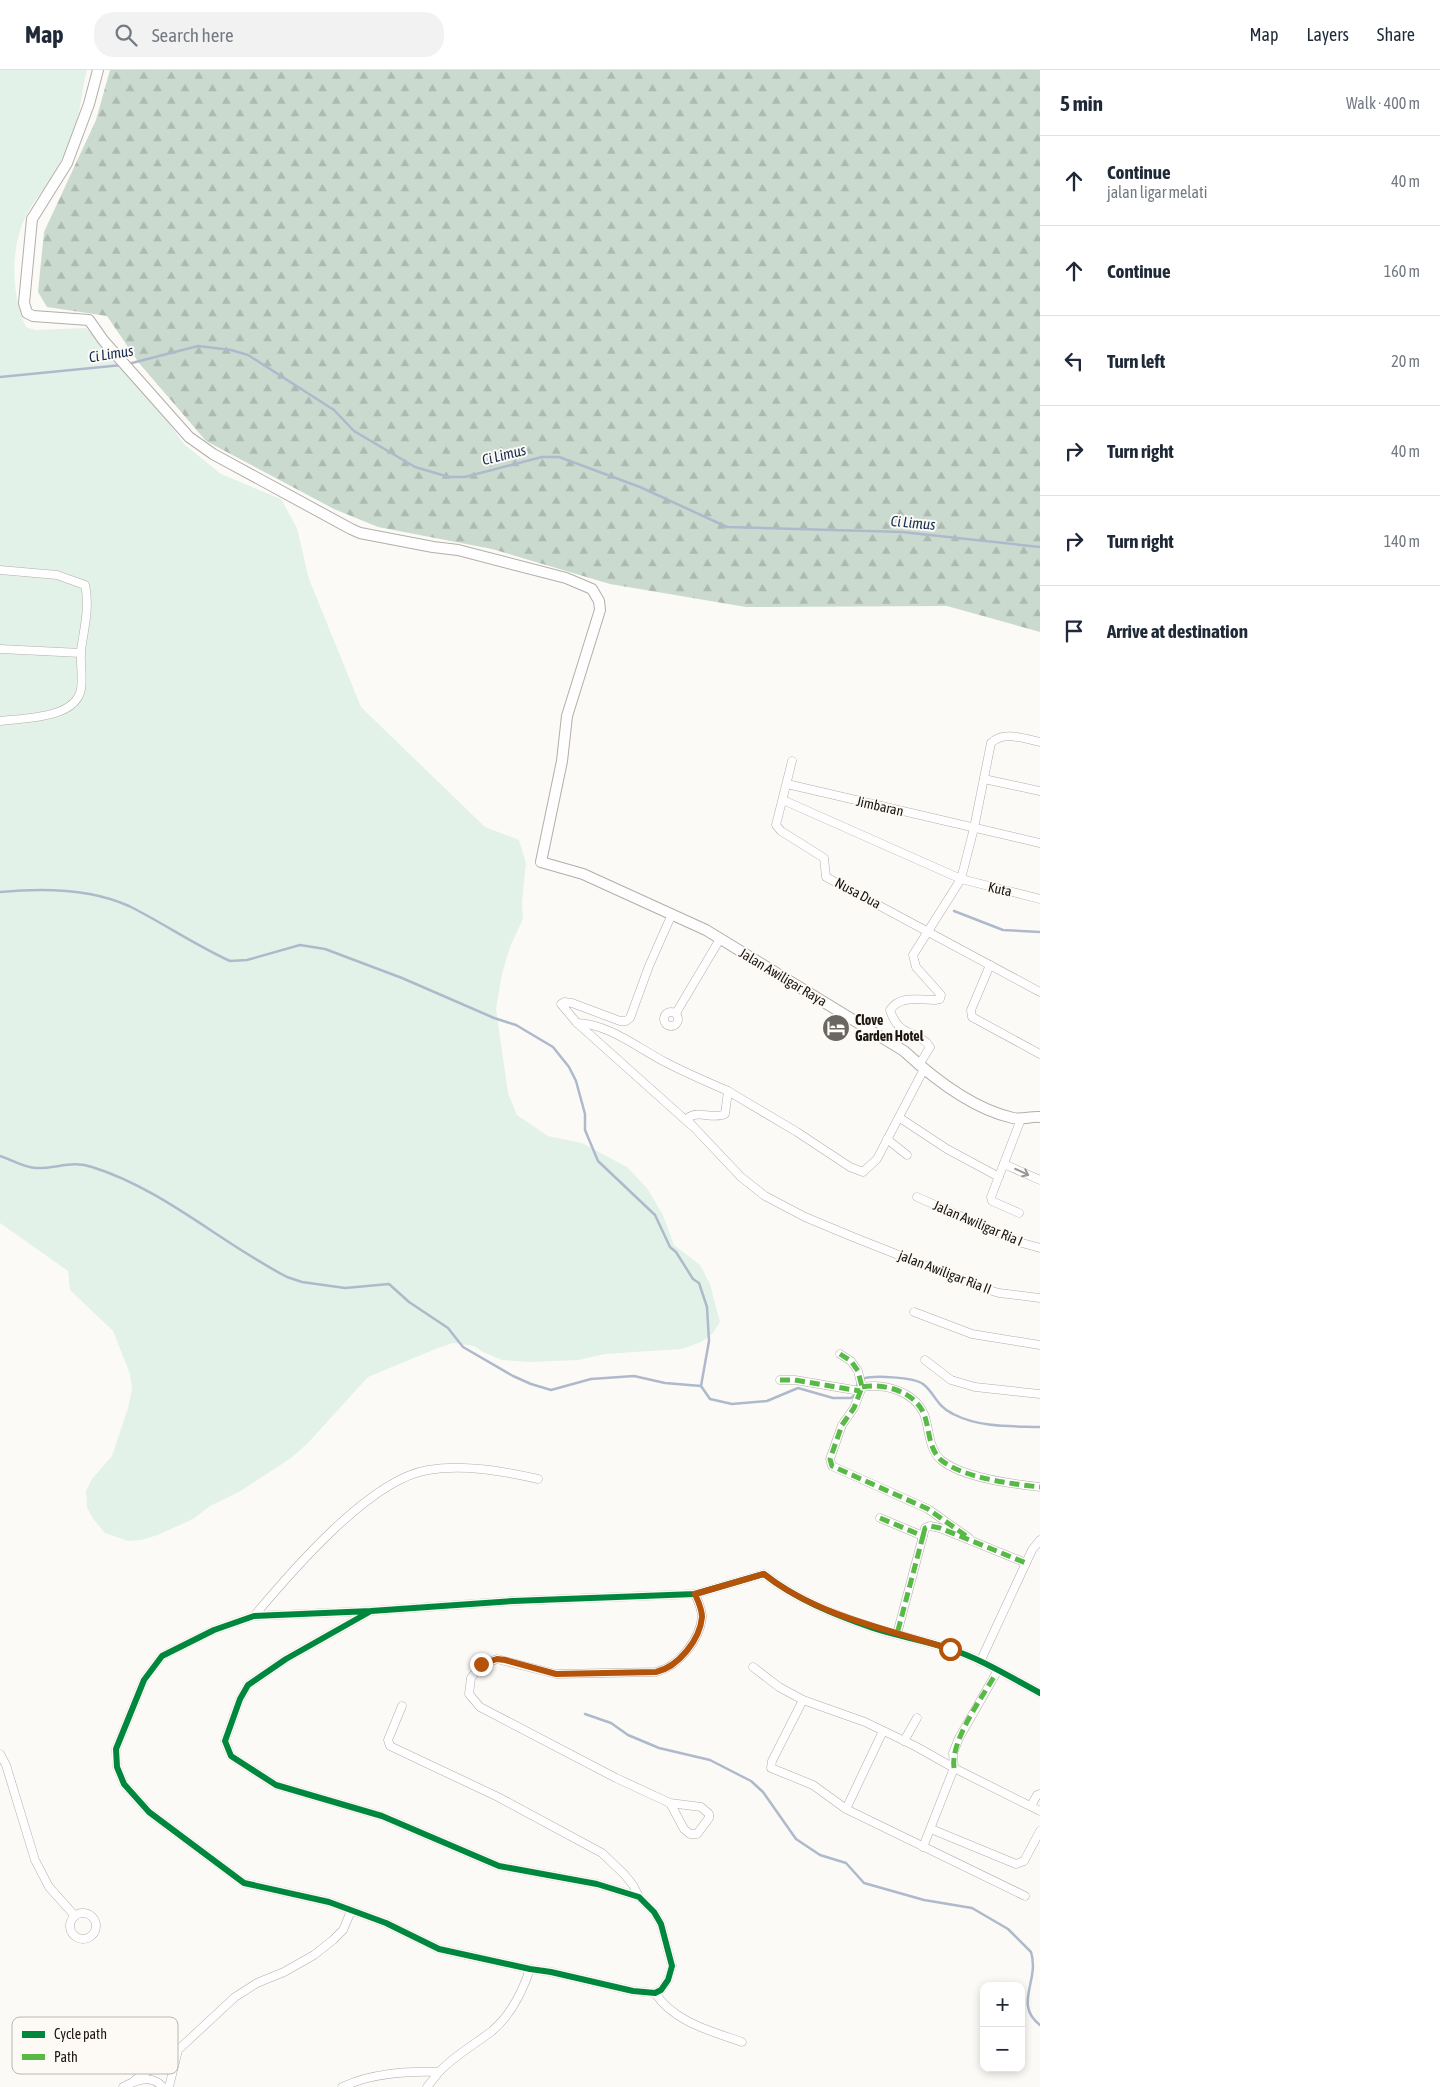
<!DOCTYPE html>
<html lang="en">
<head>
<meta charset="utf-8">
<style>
	body { margin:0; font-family:"Asap Condensed",sans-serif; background:#f2f2f3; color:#1f2937 }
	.controls { position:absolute; right:15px; bottom:15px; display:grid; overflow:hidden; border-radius:10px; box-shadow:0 2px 8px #0003 }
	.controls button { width:45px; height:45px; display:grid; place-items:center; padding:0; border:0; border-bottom:1px solid #e0e1e3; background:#fff; color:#1f2937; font:25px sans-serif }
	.stop { position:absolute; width:15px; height:15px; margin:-11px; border:4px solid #b45309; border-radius:50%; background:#fff }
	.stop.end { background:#b45309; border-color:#fff; box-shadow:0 1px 5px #0008 }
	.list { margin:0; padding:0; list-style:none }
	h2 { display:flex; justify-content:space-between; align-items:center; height:65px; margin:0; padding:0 20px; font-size:21px }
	h2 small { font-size:16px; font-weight:400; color:#747a83 }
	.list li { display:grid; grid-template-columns:32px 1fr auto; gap:15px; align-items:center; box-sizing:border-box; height:90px; padding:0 20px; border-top:1px solid #e0e1e3 }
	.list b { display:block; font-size:19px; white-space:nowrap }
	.list p { margin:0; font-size:16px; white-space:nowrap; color:#747a83 }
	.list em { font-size:16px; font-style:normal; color:#747a83 }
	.icon { flex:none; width:28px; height:28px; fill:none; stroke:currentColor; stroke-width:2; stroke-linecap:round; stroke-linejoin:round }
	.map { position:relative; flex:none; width:1040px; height:2017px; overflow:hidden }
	header { display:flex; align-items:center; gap:30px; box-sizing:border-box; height:70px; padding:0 25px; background:#fff; border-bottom:1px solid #e0e1e3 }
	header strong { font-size:24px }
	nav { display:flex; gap:28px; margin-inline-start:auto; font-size:18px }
	.search { width:350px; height:45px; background:#f2f2f3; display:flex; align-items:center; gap:12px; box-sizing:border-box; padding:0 18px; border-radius:20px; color:#747a83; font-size:19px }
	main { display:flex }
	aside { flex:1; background:#fff }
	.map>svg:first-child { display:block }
	.grass { fill:#e3f2e8 }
	.forest { fill:url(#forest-firs) }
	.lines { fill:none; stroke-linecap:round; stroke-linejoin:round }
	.stream { stroke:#aebacb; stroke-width:2.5 }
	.street-casing { stroke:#b2aea9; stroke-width:9 }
	.secondary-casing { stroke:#b2aea9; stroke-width:12 }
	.street { stroke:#fffefe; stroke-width:8 }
	.secondary { stroke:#fffefe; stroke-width:10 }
	.quiet { stroke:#58b947; stroke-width:5; stroke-dasharray:10 5; stroke-linecap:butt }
	.cycleway-casing { stroke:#fdfaf6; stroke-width:9 }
	.cycleway { stroke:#00873e; stroke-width:6 }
	.oneway { stroke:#999693 }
	.route { stroke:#b45309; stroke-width:6 }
	.labels { text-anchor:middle; stroke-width:4; stroke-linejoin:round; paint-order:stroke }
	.street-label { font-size:14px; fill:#1c1610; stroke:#fdfaf6 }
	.poi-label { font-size:14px; font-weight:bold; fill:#1c1610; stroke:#fdfaf6; text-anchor:start }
	.water-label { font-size:15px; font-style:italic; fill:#152f52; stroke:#fdfaf6 }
	.key { fill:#fdfaf6; stroke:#bab6b1; stroke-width:1 }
	.key-label { font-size:14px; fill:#1c1610 }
</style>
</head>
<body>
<header>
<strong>Map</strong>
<div class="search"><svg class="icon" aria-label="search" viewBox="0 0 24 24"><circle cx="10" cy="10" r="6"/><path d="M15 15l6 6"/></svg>Search here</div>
<nav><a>Map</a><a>Layers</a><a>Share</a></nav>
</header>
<main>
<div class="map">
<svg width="1040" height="2017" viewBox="0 0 1040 2017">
	<defs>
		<pattern id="forest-firs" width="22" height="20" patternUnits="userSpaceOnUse" patternTransform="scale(1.25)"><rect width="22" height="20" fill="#cadacf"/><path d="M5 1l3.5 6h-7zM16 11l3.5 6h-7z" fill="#adbab1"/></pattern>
	</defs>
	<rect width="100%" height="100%" fill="#fcfaf7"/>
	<path class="grass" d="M0 0H87C81 22 81 45 72 67 67 79 60 93 53 104 45 119 33 131 26 146 10 178 11 225 26 257L35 260 85 258 94 265 104 281 119 297 141 315 184 374 221 404 281 429 297 458 309 509 361 637 485 757 519 770 526 793 522 832 523 849 510 877 502 904 496 939 508 1023 517 1045 548 1066 582 1073 627 1097 647 1118 663 1145 674 1175 700 1195 710 1214 720 1252 712 1264 701 1272 682 1279 605 1284 578 1290 529 1292 502 1290 483 1282 474 1276 453 1273 438 1278 368 1307 308 1373 291 1388 239 1422 210 1436 193 1449 158 1465 141 1470 128 1471 105 1463 94 1450 87 1438 86 1421 92 1409 112 1386 128 1338 132 1319 130 1304 113 1261 70 1220 68 1201 0 1153Z"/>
	<polygon class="forest" points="110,0 1040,0 1040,562 947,536 746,537 610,514 492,479 378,457 334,439 206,371 139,293 107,246 47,237 38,222 44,162 96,50"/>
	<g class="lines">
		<g class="stream">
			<polyline points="128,294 198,276 231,280 248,285 334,340 354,361 415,397 449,407 465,407 542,387 559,387 640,417 727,457 902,462 1040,477"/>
			<polyline points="0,307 122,295"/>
			<path d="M0 822C41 818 90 818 129 836 163 853 195 875 230 891L247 890 300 875 325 879 402 908 494 948 516 955 553 977 569 997 576 1011 585 1044V1060L598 1091 655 1145 670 1177 676 1182 693 1209 699 1213 707 1237 709 1271 701 1316 710 1329 732 1334 767 1331 798 1318 833 1328H851L855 1325 858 1312"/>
			<polyline points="954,841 1003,860 1040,862"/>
			<path d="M0 1086C10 1089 25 1098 36 1098 55 1099 73 1090 92 1097 163 1119 221 1173 287 1207L302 1212 345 1218 389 1214 409 1232 448 1258 463 1277 513 1306 531 1314 551 1320 591 1309 634 1306 665 1313 701 1316"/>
			<path d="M862 1309C873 1305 914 1307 923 1314 935 1323 936 1336 953 1344 981 1358 1010 1356 1040 1357"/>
			<path d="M585 1644 611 1653 628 1665 659 1678 710 1690 751 1711 763 1722 796 1769 820 1785 846 1793 864 1813 924 1830 972 1838 1008 1859 1031 1882C1040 1911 1013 1934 1040 1955"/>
		</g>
		<g class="street-casing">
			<g id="street">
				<path d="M0 500 57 505 85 515C90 536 84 559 81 580 80 593 83 606 81 619 76 649 23 648 0 651"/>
				<polyline points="0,579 81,583"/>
				<polyline points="792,691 776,755 781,761 824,788 826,807 1040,922"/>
				<polyline points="984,709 1040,721"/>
				<polyline points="787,714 1040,773"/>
				<polyline points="783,730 961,809 1040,829"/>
				<polyline points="672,844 649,896 630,948 626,951 620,951 572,933 564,932 561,934 577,953 691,1055"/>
				<polyline points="990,895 971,940 972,947 1040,984"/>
				<circle cx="671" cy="949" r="7"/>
				<polyline points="676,943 720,869"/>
				<path d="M577 953C609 954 638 978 665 992 686 1003 707 1012 728 1021"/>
				<path d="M919 995 930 977C918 959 899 969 890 940 900 925 918 930 935 930L940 929 941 925 916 897 913 885 961 809 974 758 991 673C1004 660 1024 669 1040 672"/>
				<path d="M924 999 877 1089 863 1102 850 1097 797 1062 728 1021 725 1044C713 1050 699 1040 689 1047V1052L741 1107 765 1126 805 1147 853 1167 982 1218 999 1223 1040 1228"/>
				<polyline points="900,1048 947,1079 999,1107"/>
				<polyline points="887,1069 907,1085"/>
				<polyline points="1004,1094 1040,1110"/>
				<polyline points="917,1127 1022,1173 1040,1178"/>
				<polyline points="1019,1143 992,1131 991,1127 1021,1049"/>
				<polyline points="914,1242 972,1264 1040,1275"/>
				<polyline points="840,1284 851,1291 858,1301 862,1317 854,1338 842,1355 830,1389 832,1396 928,1439 969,1468"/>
				<polyline points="925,1290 951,1310 975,1317 1040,1324"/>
				<polyline points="780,1310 795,1310 860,1321"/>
				<path d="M862 1317C884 1313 914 1321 924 1344 930 1360 928 1378 941 1390 963 1408 1012 1414 1040 1417"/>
				<polyline points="880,1448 923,1466 897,1564"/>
				<polyline points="923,1466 925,1458 930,1456 940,1458 1026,1493"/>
				<path d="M371 1541 254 1546 214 1560 162 1586 144 1610 116 1679 117 1697 124 1714 149 1742 244 1813 329 1832 386 1853 439 1879 530 1899 551 1902 633 1921 655 1923 661 1920 668 1910 672 1896 661 1854 654 1842 639 1827 597 1814 499 1796 382 1746 276 1715 231 1686 225 1671 240 1629 248 1615 286 1589 371 1541 513 1531 695 1524 764 1504C795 1529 836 1545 873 1558 897 1566 923 1570 947 1578 980 1588 1010 1607 1040 1623"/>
				<path d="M254 1546C291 1502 370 1409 428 1400 464 1394 502 1401 538 1409"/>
				<polyline points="980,1592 1032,1480 1040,1470"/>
				<polyline points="753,1597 779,1617 803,1630 865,1652 915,1676 954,1698 1040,1741"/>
				<polyline points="803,1630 772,1691 771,1698 813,1715 846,1739 1025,1826"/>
				<polyline points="402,1636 388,1670 390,1676 498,1727 602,1783 624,1804 633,1815 639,1827"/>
				<polyline points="904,1671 917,1648"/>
				<polyline points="0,1684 6,1695 35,1790 49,1817 75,1846"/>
				<path d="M670 1733 684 1759 690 1764H697L709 1748V1744L701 1737 670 1733 616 1708 480 1637 469 1624 471 1608 481 1595 497 1589 556 1604 656 1602C678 1597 700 1570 702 1547 702 1539 698 1531 695 1524"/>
				<polyline points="1031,1736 1037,1725 1040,1724"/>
				<polyline points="846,1739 883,1661"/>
				<polyline points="931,1759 1016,1794 1024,1791 1040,1761"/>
				<polyline points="923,1777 954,1698 953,1683 959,1668 998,1600"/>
				<circle cx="83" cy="1856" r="13"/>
				<path d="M655 1923C674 1952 711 1961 742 1972"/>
				<polyline points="135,2010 178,1980"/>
				<path d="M123 2017C136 2010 151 2004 163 2017"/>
				<polyline points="169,2017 178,1980 235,1927 257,1913 284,1902 314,1885 333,1870 343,1860 351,1841"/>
				<path d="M342 2017C372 2003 406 2001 439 2002 455 1985 474 1975 492 1961 511 1945 522 1923 530 1899"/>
				<polyline points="427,2017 439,2002"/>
			</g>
		</g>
		<g class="secondary-casing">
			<path id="secondary" d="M98 0 89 34 67 93 32 149 24 233 27 243 33 246 89 250 103 270 189 367 213 384 351 459 360 463 433 477 458 480 566 508 592 519 599 531 600 540 567 646 562 691 541 792 583 804 706 860 904 981C933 1008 973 1039 1013 1048 1022 1050 1031 1046 1040 1047"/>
		</g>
		<use href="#street" class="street"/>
		<use href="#secondary" class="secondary"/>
		<g class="quiet">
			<polyline points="840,1284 851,1291 858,1301 862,1317 854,1338 842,1355 830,1389 832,1396 928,1439 969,1468"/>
			<polyline points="780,1310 795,1310 860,1321"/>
			<path d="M862 1317C884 1313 914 1321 924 1344 930 1360 928 1378 941 1390 963 1408 1012 1414 1040 1417"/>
			<polyline points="880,1448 923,1466 897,1564"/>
			<polyline points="923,1466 925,1458 930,1456 940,1458 1026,1493"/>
			<path d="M954 1698C950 1670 984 1625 998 1600"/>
		</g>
		<g class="cycleway-casing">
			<path id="cycleway" d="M371 1541 254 1546 214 1560 162 1586 144 1610 116 1679 117 1697 124 1714 149 1742 244 1813 329 1832 386 1853 439 1879 530 1899 551 1902 633 1921 655 1923 661 1920 668 1910 672 1896 661 1854 654 1842 639 1827 597 1814 499 1796 382 1746 276 1715 231 1686 225 1671 240 1629 248 1615 286 1589 371 1541 513 1531 695 1524 764 1504C795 1529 836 1545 873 1558 897 1566 923 1570 947 1578 980 1588 1010 1607 1040 1623"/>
		</g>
		<use href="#cycleway" class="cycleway"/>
	</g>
	<defs><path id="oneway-shaft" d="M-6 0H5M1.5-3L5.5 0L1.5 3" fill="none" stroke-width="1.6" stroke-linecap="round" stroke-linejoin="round" transform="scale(1.25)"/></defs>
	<use class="oneway" href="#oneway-shaft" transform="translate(1022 1102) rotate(25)"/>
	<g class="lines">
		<path class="route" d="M481 1594 497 1589 505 1590 556 1604 656 1602C678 1597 700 1570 702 1547 702 1539 698 1531 695 1524L764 1504C817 1546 887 1559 950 1579"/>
	</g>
	<defs>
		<g id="hotel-disc" transform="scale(1.4375)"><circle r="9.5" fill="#6a6661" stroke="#fdfaf6"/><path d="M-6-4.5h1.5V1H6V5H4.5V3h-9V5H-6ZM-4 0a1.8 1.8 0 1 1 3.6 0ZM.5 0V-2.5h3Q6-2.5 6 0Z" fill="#fff"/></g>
	</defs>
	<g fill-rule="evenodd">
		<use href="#hotel-disc" x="836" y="958"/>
	</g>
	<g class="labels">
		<g class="street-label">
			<text transform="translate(880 736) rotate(13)" y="5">Jimbaran</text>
			<text transform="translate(1000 819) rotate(13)" y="5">Kuta</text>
			<text transform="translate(858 823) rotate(28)" y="5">Nusa Dua</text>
			<text transform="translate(783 907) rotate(31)" y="5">Jalan Awiligar Raya</text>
			<text transform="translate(978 1153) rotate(23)" y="5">Jalan Awiligar Ria I</text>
			<text transform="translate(945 1202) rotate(21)" y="5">jalan Awiligar Ria II</text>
		</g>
		<g class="poi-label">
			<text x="855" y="955">Clove<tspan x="855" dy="16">Garden Hotel</tspan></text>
		</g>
		<g class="water-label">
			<text transform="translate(111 284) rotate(-9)" y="5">Ci Limus</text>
			<text transform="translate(504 385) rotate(-14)" y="5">Ci Limus</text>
			<text transform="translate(913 453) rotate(5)" y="5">Ci Limus</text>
		</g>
	</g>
	<rect x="12" y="1947" width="166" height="57" rx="8" class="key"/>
	<rect x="22" y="1961" width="23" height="7" fill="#00873e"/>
	<rect x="22" y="1984" width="23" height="6" fill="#58b947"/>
	<g class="key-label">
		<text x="54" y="1969">Cycle path</text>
		<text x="54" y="1992">Path</text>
	</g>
</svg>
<div class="controls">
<button>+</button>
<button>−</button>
</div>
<div class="stop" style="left:950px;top:1579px"></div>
<div class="stop end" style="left:481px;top:1594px"></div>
</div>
<aside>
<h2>5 min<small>Walk · 400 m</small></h2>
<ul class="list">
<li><svg class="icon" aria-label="ahead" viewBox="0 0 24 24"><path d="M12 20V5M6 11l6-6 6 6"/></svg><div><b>Continue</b><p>jalan ligar melati</p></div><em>40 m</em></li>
<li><svg class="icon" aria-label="ahead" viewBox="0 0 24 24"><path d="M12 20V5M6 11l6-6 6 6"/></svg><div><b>Continue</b></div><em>160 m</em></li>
<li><svg class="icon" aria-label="left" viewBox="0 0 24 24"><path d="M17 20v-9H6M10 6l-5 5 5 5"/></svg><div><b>Turn left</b></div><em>20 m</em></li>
<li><svg class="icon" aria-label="right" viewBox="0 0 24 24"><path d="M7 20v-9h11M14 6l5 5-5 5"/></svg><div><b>Turn right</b></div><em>40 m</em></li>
<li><svg class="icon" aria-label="right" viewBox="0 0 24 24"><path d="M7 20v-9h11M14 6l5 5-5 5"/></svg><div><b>Turn right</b></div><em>140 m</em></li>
<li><svg class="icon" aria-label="arrive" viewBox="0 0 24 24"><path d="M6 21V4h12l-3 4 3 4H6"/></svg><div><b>Arrive at destination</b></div></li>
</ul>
</aside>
</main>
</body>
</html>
